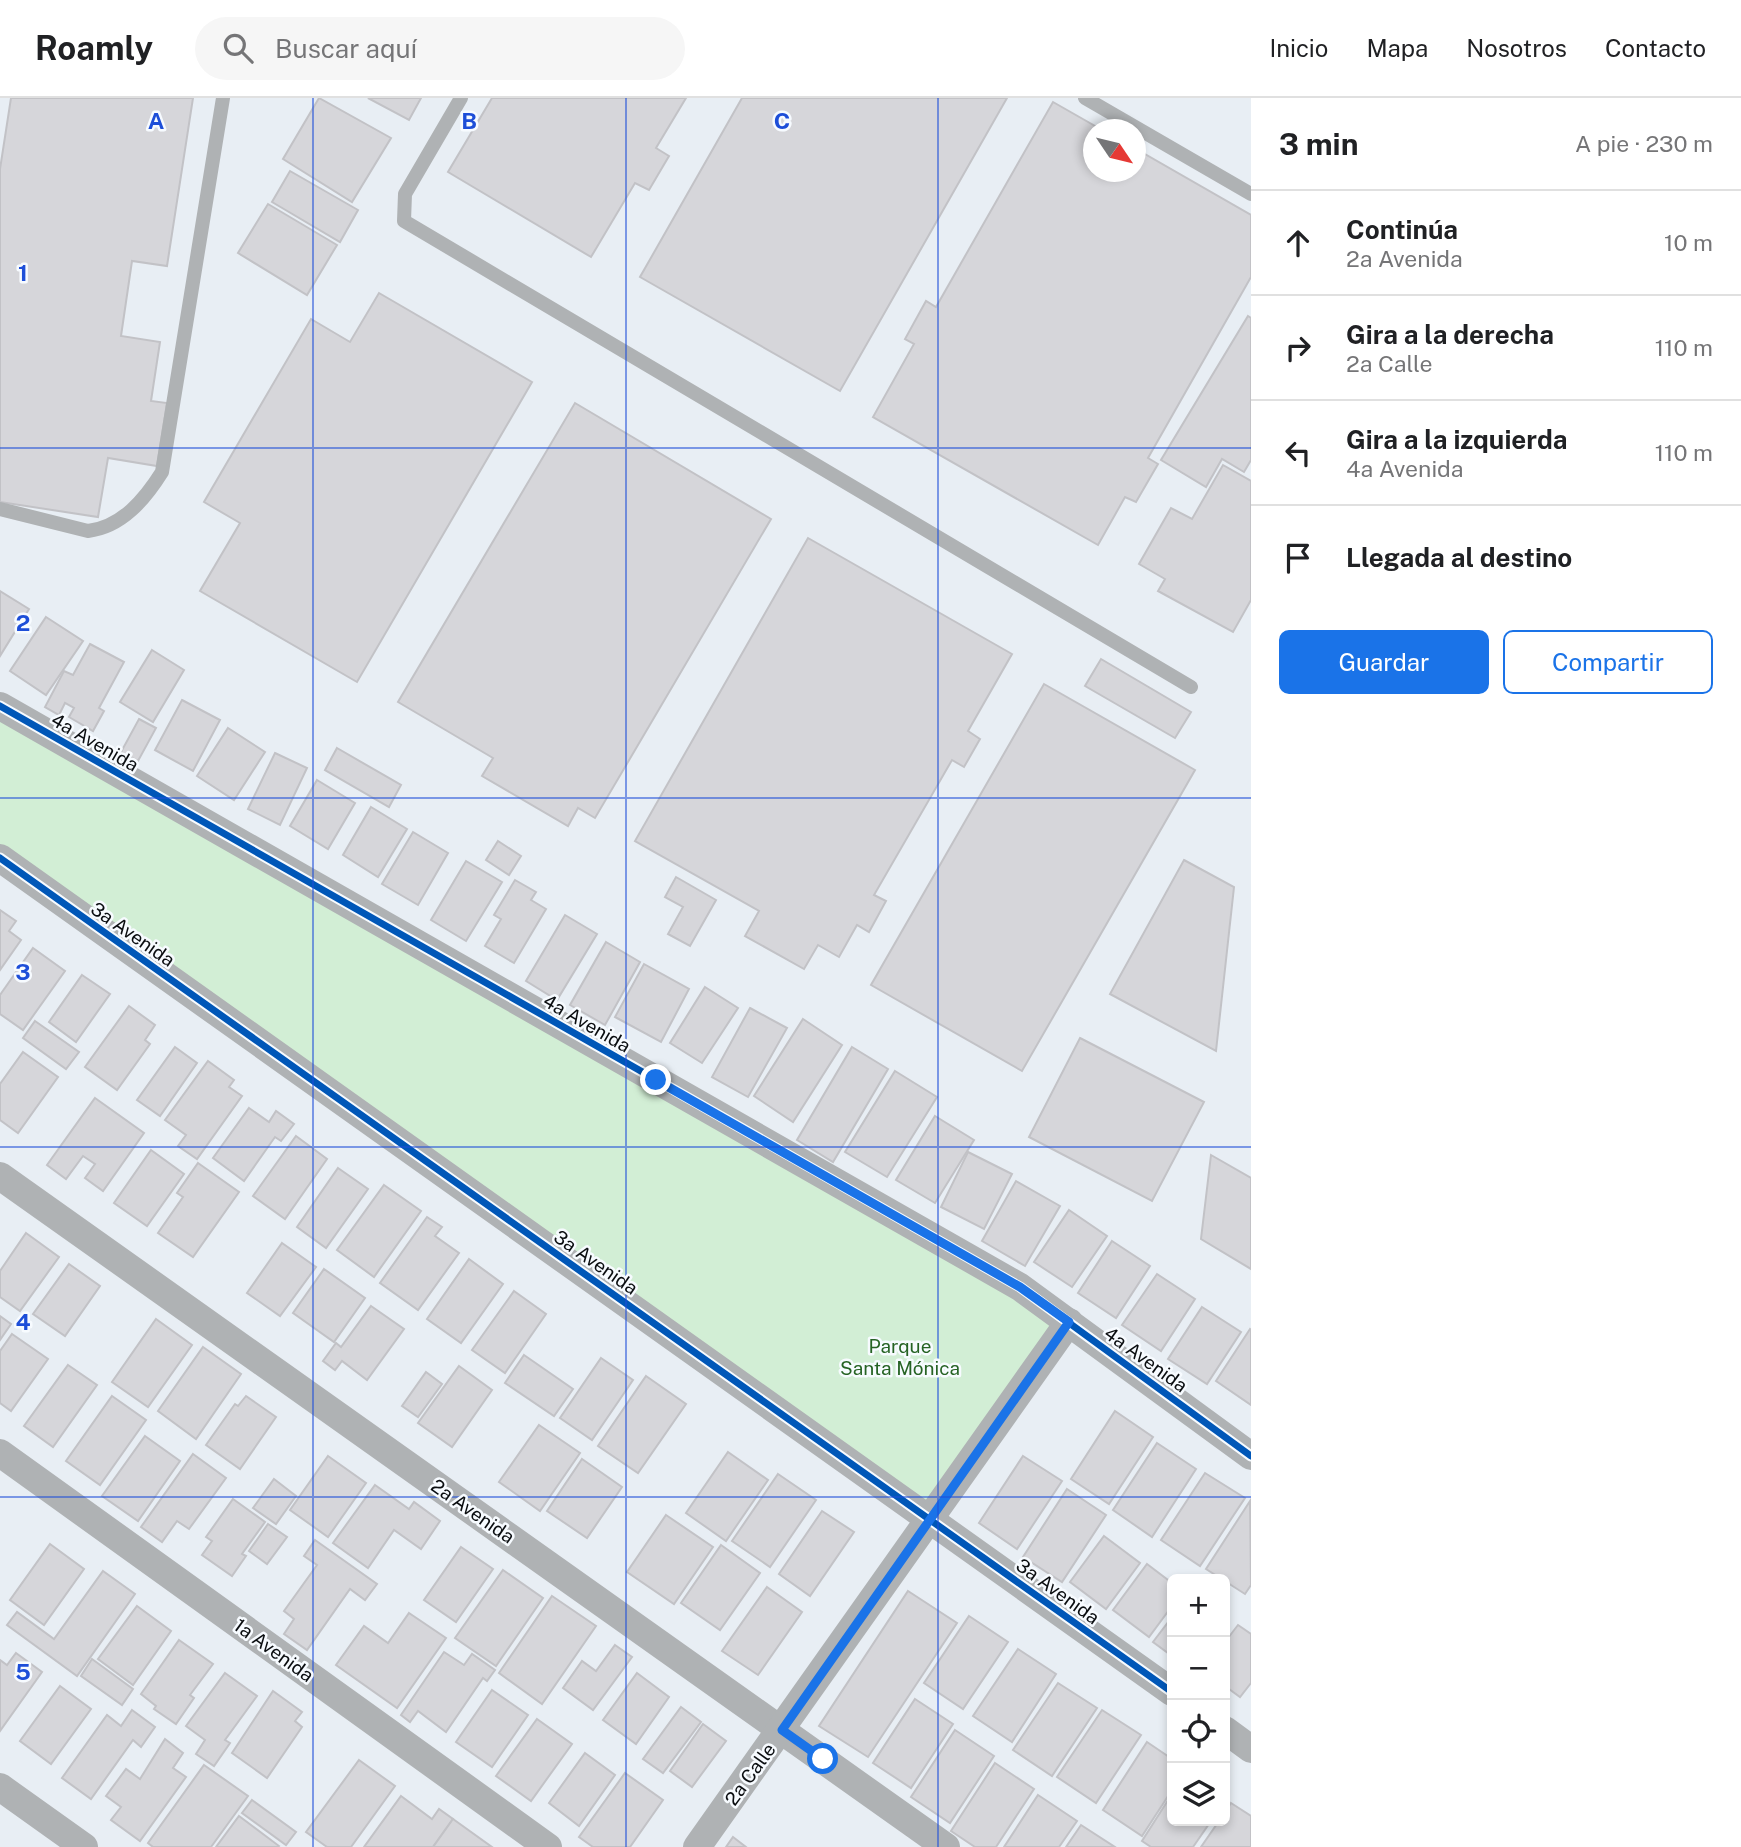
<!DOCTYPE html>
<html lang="es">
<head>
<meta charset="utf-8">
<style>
	body { margin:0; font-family:"Public Sans",sans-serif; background:#f6f6f6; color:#202124 }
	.controls { position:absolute; right:21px; bottom:21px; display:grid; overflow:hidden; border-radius:10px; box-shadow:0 4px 10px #0003 }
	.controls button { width:63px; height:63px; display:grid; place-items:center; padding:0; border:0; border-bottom:2px solid #e0e0e0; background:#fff; color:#202124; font:35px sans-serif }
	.compass { position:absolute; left:1083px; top:21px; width:63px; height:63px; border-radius:50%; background:#fff; box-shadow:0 4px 10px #0003; rotate:125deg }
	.stop { position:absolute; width:21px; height:21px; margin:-16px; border:5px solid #1a73e8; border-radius:50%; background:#fff }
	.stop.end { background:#1a73e8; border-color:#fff; box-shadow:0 2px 7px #0008 }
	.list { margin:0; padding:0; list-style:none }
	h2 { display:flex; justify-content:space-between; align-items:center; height:91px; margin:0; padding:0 28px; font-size:30px }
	h2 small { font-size:23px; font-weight:400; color:#757577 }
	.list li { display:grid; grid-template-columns:46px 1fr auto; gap:21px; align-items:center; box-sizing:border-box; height:105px; padding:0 28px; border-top:2px solid #e0e0e0 }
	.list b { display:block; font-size:26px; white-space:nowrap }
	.list p { margin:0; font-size:23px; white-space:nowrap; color:#757577 }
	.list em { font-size:23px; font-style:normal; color:#757577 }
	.actions { display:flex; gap:14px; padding:21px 28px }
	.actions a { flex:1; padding:16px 0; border:2px solid #1a73e8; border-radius:10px; text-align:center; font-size:24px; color:#1a73e8 }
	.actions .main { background:#1a73e8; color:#fff }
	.icon { flex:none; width:38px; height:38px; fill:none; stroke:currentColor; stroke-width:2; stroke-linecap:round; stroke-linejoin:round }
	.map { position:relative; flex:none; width:1251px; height:1749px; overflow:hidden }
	header { display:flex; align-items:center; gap:42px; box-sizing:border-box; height:98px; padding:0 35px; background:#fff; border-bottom:2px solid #e0e0e0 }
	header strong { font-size:33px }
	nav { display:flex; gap:38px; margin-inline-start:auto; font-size:24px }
	.search { width:490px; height:63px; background:#f6f6f6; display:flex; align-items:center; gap:18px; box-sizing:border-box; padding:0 24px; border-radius:38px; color:#757577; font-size:26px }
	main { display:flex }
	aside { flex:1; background:#fff }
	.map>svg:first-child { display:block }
	.green { fill:#d2eed5 }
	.building { fill:#d6d6da; stroke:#c2c2c6; stroke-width:2 }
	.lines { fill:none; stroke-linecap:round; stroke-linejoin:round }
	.lane { stroke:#afb2b4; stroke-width:14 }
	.street { stroke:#afb2b4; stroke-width:28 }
	.cycleway-casing { stroke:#f7fbff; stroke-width:11 }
	.cycleway { stroke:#0057b8; stroke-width:7 }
	.route { stroke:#1a73e8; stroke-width:9 }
	.grid { fill:none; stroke:#1d4ed8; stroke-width:2; stroke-opacity:0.55 }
	.labels { text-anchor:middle; stroke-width:5; stroke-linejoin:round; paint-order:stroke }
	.street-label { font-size:19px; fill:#0a0d10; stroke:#f7fbff }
	.park-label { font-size:19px; fill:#266324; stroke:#f7fbff }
	.grid-label { font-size:23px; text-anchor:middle; font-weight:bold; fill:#1d4ed8; stroke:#f7fbff; stroke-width:5; stroke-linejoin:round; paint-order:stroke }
</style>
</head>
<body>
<header>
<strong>Roamly</strong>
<div class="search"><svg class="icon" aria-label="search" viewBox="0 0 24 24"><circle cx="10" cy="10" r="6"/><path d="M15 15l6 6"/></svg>Buscar aquí</div>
<nav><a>Inicio</a><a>Mapa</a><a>Nosotros</a><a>Contacto</a></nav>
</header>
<main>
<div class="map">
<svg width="1251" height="1749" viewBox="0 0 1251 1749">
	<rect width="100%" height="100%" fill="#e8eef4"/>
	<polygon class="green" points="0,608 1069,1224 930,1420 0,760"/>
	<g class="building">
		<polygon points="11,0 193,0 167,168 132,163 121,238 160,244 151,303 167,305 157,368 108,360 98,419 0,404 0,71"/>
		<polygon points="319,0 391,40 352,104 283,61"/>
		<polygon points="368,0 421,0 409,22"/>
		<polygon points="492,0 686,0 656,50 669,58 649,92 635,85 591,159 448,74"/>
		<polygon points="742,0 1007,0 840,293 640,179"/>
		<polygon points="1053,4 1102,32 1094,32 1094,74 1136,74 1136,51 1251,117 1251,179 1148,360 1158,366 1136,404 1125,399 1098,447 873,319 914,246 905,241 926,203 936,209"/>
		<polygon points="290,73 358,112 340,144 272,104"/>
		<polygon points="268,106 337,147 307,197 238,155"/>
		<polygon points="379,195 532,284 357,584 200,493 240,425 204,404 311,221 350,244"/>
		<polygon points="1248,218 1251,220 1251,362 1244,374 1222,361 1206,389 1161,362"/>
		<polygon points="575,305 771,421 595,720 578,710 568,728 482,678 493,660 398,604"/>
		<polygon points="1223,367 1251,383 1251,502 1233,534 1158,493 1165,481 1139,466 1171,410 1192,421"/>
		<polygon points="808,440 1012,556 968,633 980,641 964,669 952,662 874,797 886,803 869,834 857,827 839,859 818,847 804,871 745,838 759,813 635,743"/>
		<polygon points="0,493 29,511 0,558"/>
		<polygon points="46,519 83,543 46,597 10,573"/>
		<polygon points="90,546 124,564 99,610 104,613 93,633 69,619 74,610 65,605 59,617 45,609 64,573 73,577"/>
		<polygon points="152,552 184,572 153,624 120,604"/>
		<polygon points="1101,561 1191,614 1175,640 1085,588"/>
		<polygon points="1044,586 1195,672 1022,973 871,887"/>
		<polygon points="182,602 220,622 193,673 155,652"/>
		<polygon points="139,621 156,630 138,663 121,654"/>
		<polygon points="228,630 265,654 234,702 197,678"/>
		<polygon points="337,650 401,687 389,709 325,672"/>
		<polygon points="275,655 307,670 280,727 248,711"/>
		<polygon points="317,682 355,705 328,751 290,728"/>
		<polygon points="371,709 407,731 378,779 343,757"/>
		<polygon points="413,734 448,755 418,807 382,786"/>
		<polygon points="498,743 521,758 509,777 486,762"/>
		<polygon points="1184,762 1234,789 1216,953 1110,896"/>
		<polygon points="466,763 502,784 466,843 431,822"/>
		<polygon points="676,779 716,802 690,848 668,836 683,809 665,799"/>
		<polygon points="515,782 536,794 531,802 546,811 514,865 485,848 501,821 494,817"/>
		<polygon points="0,812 16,823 9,833 21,842 0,872"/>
		<polygon points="565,817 597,836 557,902 526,883"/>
		<polygon points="606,844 640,864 605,927 570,907"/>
		<polygon points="33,850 65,873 23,932 0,916 0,897"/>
		<polygon points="644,866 689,891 661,944 615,919"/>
		<polygon points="82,877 110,896 76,944 49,924"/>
		<polygon points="705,889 738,910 702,965 670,945"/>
		<polygon points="129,908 155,927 145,942 150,946 117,992 85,969"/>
		<polygon points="750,910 787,930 748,999 712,979"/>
		<polygon points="803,921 842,947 793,1024 754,998"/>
		<polygon points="35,923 79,954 66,971 23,940"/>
		<polygon points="1080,940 1204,1004 1152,1103 1029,1039"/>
		<polygon points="175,949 197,965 160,1018 137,1002"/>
		<polygon points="852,949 888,971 833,1064 797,1042"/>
		<polygon points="23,954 58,979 18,1035 0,1022 0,986"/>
		<polygon points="208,963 234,982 229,989 242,998 197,1061 178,1048 186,1037 165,1022"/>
		<polygon points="895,973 937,999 887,1079 845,1054"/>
		<polygon points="95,1000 144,1035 103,1093 85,1080 95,1066 83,1058 66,1081 47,1067"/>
		<polygon points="249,1010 269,1024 276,1013 294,1026 281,1043 275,1039 244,1083 213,1060"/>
		<polygon points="935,1018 974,1042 935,1105 896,1082"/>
		<polygon points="296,1038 327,1061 285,1121 253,1098"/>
		<polygon points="151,1052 184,1076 147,1128 114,1105"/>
		<polygon points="968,1054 1012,1076 984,1131 941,1109"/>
		<polygon points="1211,1057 1251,1080 1251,1171 1201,1141"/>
		<polygon points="198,1065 239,1094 193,1159 158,1135 183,1099 177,1095"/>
		<polygon points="338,1070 368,1091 326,1150 297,1129"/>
		<polygon points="1016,1083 1060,1108 1025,1168 982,1143"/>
		<polygon points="384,1087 421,1113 374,1179 337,1152"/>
		<polygon points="1069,1112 1107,1138 1072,1189 1034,1164"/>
		<polygon points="427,1119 442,1129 435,1138 459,1155 418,1212 380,1185"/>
		<polygon points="26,1135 59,1159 20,1213 0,1199 0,1173"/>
		<polygon points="1112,1143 1150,1168 1116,1220 1078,1195"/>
		<polygon points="282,1145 316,1169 280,1218 247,1195"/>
		<polygon points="469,1161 503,1186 461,1245 427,1221"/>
		<polygon points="69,1166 100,1188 65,1238 33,1216"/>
		<polygon points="324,1171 365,1200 334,1244 293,1215"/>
		<polygon points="1157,1176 1195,1201 1161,1253 1122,1227"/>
		<polygon points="514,1193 546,1216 505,1275 472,1252"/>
		<polygon points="371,1208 404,1231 367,1282 342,1263 335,1272 323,1263 336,1245 341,1249"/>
		<polygon points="1202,1209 1241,1234 1207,1286 1168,1261"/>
		<polygon points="0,1218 11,1226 0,1242"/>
		<polygon points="156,1221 192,1247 148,1309 112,1284"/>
		<polygon points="1250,1231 1251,1232 1251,1307 1216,1283"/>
		<polygon points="12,1236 48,1261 11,1313 0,1305 0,1253"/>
		<polygon points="203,1249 241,1276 196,1341 158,1313"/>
		<polygon points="524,1257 573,1291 554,1318 505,1285"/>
		<polygon points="601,1260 633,1282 592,1342 560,1320"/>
		<polygon points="68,1267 97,1287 53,1349 24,1328"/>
		<polygon points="459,1268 492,1292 452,1349 418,1325"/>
		<polygon points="426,1274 442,1286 418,1319 402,1308"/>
		<polygon points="646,1278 686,1306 638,1375 598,1348"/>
		<polygon points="112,1298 146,1322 100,1387 66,1363"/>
		<polygon points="246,1298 276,1319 240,1371 206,1347 235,1306 238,1308"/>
		<polygon points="1115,1313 1153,1339 1109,1406 1071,1381"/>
		<polygon points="539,1327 580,1355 540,1413 499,1384"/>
		<polygon points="145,1338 180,1363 138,1423 102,1398"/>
		<polygon points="1157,1345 1196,1371 1152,1439 1113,1412"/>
		<polygon points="728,1354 768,1382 726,1443 686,1415"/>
		<polygon points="193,1356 226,1380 189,1431 177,1423 162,1444 141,1429"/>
		<polygon points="328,1358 366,1385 328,1439 290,1412"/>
		<polygon points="1023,1358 1062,1383 1017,1451 979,1425"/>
		<polygon points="582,1361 622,1389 587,1440 547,1413"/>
		<polygon points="1205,1375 1245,1400 1200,1468 1161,1442"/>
		<polygon points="778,1376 816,1402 770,1469 732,1443"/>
		<polygon points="274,1381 296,1398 276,1426 253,1410"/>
		<polygon points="375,1387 409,1411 414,1404 440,1423 421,1451 394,1432 368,1470 333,1445"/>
		<polygon points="1067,1391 1106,1417 1062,1484 1023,1459"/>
		<polygon points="233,1401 265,1424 242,1456 246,1458 232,1478 202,1457 212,1443 206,1439"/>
		<polygon points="1250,1403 1251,1487 1245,1496 1206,1471"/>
		<polygon points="822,1413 854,1434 810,1498 779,1476"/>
		<polygon points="666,1417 713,1449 674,1506 627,1474"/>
		<polygon points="268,1426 287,1439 267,1466 249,1453"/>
		<polygon points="1104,1438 1140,1465 1106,1511 1070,1484"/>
		<polygon points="315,1442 377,1486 365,1502 350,1491 307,1552 284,1536 294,1521 284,1513 317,1467 304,1458"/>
		<polygon points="50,1446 84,1471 44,1527 10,1502"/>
		<polygon points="721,1447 760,1475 720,1532 681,1505"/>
		<polygon points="461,1449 493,1471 456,1524 424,1502"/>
		<polygon points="1147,1466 1172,1485 1172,1508 1149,1539 1113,1512"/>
		<polygon points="503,1472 543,1500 496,1568 455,1540"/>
		<polygon points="103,1473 135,1496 77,1578 7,1527 17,1514 54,1541"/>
		<polygon points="767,1489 802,1514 758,1577 722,1553"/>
		<polygon points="908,1493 957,1525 868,1659 819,1628"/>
		<polygon points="552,1498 596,1528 542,1606 499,1575"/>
		<polygon points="137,1508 171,1533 133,1587 98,1561"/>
		<polygon points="409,1515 446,1540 397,1610 336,1567 364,1528 388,1545"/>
		<polygon points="969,1518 1008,1544 963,1611 924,1585"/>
		<polygon points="1172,1519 1172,1558 1153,1544"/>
		<polygon points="1238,1527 1251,1536 1251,1585 1240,1599 1225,1588 1225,1544"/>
		<polygon points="179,1542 213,1566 190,1597 194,1600 176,1626 154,1611 156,1608 141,1596"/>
		<polygon points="615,1547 632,1559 593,1612 563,1590 582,1563 596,1573"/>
		<polygon points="1018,1551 1056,1576 1012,1644 973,1618"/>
		<polygon points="444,1554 464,1567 472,1556 495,1572 487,1583 483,1580 446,1634 418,1613 410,1624 401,1617"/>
		<polygon points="16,1555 42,1574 0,1633 0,1562 7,1567"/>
		<polygon points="92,1561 133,1591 122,1607 81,1578"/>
		<polygon points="225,1575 257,1598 225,1642 230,1645 214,1668 196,1656 205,1642 186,1628"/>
		<polygon points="637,1575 669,1599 636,1646 603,1622"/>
		<polygon points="1058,1585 1097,1610 1052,1678 1013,1652"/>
		<polygon points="60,1588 91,1611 51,1666 20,1643"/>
		<polygon points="492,1592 528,1617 492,1669 456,1644"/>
		<polygon points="273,1593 302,1614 295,1623 302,1629 267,1680 232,1655"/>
		<polygon points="915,1601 953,1626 911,1690 873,1665"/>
		<polygon points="681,1609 701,1624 663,1675 643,1661"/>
		<polygon points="132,1612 155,1629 141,1649 133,1642 91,1701 62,1680 107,1617 121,1628"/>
		<polygon points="1102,1612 1141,1637 1096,1705 1057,1679"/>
		<polygon points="537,1621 572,1646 531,1703 496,1678"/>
		<polygon points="703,1626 726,1643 692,1689 670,1673"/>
		<polygon points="955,1632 994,1658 950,1725 911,1699"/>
		<polygon points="165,1641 183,1655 173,1670 186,1679 140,1743 111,1722 121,1709 106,1698 126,1671 140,1681"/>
		<polygon points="1147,1644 1172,1661 1172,1692 1142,1738 1103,1712"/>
		<polygon points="585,1655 615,1677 579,1728 549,1705"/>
		<polygon points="359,1662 395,1688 351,1749 327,1749 306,1734"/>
		<polygon points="995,1665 1034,1691 996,1749 975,1749 951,1733"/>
		<polygon points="204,1667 248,1698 211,1749 153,1749 148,1745"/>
		<polygon points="625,1675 663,1702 630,1749 593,1749 579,1739"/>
		<polygon points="1172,1696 1172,1723 1211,1723 1193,1749 1151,1749 1142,1743"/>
		<polygon points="1038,1697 1077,1723 1059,1749 1004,1749"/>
		<polygon points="401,1698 432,1721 439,1711 453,1721 433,1749 364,1749"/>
		<polygon points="252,1702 296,1734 286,1747 242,1715"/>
		<polygon points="1231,1705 1251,1718 1251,1749 1201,1749 1219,1723 1225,1723 1225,1714"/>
		<polygon points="239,1718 279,1748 278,1749 216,1749"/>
		<polygon points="453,1721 492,1749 433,1749"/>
		<polygon points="1081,1727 1115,1749 1066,1749"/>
		<polygon points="733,1739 746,1749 726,1749"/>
	</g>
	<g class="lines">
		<g class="lane">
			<polyline points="461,0 405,96 404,123 1191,589"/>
			<polyline points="1085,0 1251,96"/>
			<path d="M0 411 88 433C122 429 145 401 162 374L223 0"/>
		</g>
		<g class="street">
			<polyline points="0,608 1020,1189 1251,1358"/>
			<polyline points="0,760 1172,1594"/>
			<polyline points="0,1078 946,1749"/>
			<polyline points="0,1355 548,1749"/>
			<polyline points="1225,1632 1251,1651"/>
			<polyline points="0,1689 84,1749"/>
			<polyline points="697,1749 1069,1224"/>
		</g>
		<g class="cycleway-casing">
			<g id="cycleway">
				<polyline points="0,608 1020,1189 1251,1358"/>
				<polyline points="0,760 1172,1594"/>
			</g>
		</g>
		<use href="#cycleway" class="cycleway"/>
	</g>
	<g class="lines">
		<polyline class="route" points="656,982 1020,1189 1069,1224 782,1632 823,1661"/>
	</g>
	<path class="grid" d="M313 0V1749M626 0V1749M938 0V1749M0 350H1251M0 700H1251M0 1049H1251M0 1399H1251"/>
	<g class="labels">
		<g class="street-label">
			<text transform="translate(95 644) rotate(30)" y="7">4a Avenida</text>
			<text transform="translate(133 836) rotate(35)" y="7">3a Avenida</text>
			<text transform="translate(587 925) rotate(30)" y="7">4a Avenida</text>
			<text transform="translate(596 1164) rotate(35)" y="7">3a Avenida</text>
			<text transform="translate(1146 1261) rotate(36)" y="7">4a Avenida</text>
			<text transform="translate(473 1413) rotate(35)" y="7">2a Avenida</text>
			<text transform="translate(1058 1493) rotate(36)" y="7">3a Avenida</text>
			<text transform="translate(274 1552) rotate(36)" y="7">1a Avenida</text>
			<text transform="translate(750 1676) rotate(-54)" y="7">2a Calle</text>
		</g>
		<g class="park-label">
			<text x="900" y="1255">Parque<tspan x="900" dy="22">Santa Mónica</tspan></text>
		</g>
	</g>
	<g class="grid-label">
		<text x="156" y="31">A</text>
		<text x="469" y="31">B</text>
		<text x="782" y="31">C</text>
		<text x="23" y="183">1</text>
		<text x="23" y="533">2</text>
		<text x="23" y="882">3</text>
		<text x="23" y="1232">4</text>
		<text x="23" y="1582">5</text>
	</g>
</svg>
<div class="controls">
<button>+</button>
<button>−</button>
<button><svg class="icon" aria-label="locate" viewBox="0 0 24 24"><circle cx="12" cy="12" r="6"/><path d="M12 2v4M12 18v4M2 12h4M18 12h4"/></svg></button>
<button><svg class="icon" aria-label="layers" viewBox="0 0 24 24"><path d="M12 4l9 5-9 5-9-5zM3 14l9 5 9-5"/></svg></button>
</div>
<svg class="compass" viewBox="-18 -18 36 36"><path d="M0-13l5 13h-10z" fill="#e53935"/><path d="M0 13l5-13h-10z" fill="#757577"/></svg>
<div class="stop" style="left:823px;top:1661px"></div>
<div class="stop end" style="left:656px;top:982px"></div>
</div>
<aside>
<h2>3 min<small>A pie · 230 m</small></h2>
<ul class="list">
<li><svg class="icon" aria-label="ahead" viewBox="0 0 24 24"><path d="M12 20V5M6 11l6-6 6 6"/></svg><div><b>Continúa</b><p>2a Avenida</p></div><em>10 m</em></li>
<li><svg class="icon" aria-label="right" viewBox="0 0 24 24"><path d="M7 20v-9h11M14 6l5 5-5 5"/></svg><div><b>Gira a la derecha</b><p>2a Calle</p></div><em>110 m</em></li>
<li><svg class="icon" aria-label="left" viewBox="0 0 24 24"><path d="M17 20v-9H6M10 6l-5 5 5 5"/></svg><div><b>Gira a la izquierda</b><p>4a Avenida</p></div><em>110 m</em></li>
<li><svg class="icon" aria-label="arrive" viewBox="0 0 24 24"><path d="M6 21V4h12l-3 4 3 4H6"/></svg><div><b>Llegada al destino</b></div></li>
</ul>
<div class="actions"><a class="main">Guardar</a><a>Compartir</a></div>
</aside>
</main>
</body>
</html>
